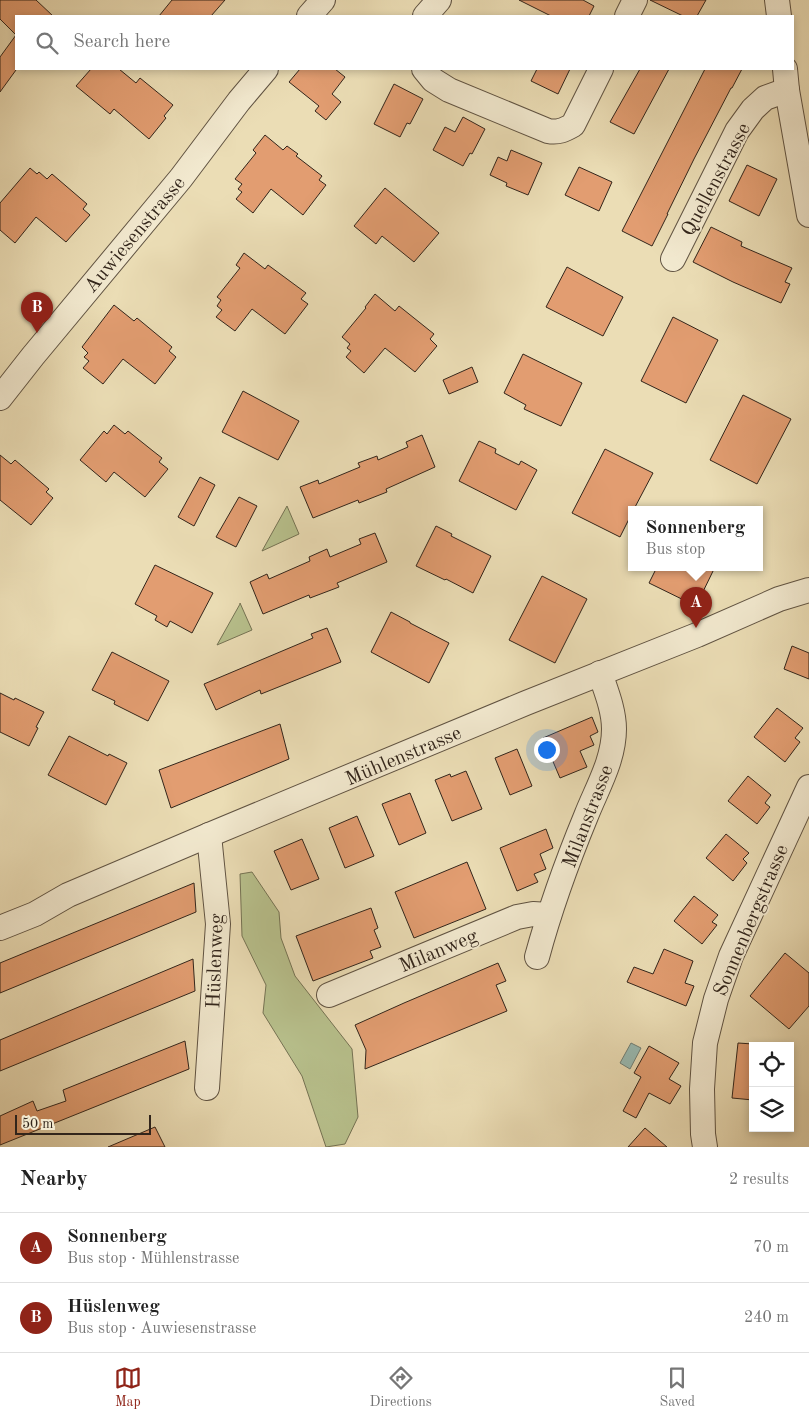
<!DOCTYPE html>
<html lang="en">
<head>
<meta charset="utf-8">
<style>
	body { margin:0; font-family:"Old Standard TT",serif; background:#f2f2f2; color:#222 }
	.controls { position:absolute; right:15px; bottom:15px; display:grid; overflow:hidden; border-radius:0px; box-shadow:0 2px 8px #0003 }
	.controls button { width:45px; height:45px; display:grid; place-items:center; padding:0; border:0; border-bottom:1px solid #e0e0e0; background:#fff; color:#222; font:25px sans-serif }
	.scale { position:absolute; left:15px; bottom:12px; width:136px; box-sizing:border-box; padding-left:5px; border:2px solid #32251b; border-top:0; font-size:14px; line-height:18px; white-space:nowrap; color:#32251b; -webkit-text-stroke:4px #f2e9cf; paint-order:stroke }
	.you { position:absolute; left:546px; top:749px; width:18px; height:18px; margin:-12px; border:4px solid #fff; border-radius:50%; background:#1a73e8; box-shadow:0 0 0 8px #1a73e833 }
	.badge { display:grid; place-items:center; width:32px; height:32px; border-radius:50%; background:#8f2418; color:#fff; font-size:16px; font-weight:700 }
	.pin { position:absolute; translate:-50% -41px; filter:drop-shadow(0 1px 2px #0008) }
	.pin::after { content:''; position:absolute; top:26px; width:18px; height:15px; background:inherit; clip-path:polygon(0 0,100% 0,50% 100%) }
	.popup { position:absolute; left:628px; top:506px; width:135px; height:65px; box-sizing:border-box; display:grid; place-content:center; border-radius:0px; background:#fff; filter:drop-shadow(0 1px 4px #0005); font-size:16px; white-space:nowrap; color:#767676 }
	.popup b { font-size:19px; color:#222 }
	.popup::after { content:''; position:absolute; left:50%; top:100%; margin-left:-10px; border:10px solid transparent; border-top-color:#fff }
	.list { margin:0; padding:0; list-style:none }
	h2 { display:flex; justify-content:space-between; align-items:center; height:65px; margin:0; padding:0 20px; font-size:21px }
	h2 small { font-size:16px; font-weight:400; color:#767676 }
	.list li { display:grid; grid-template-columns:32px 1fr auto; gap:15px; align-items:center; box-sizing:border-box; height:70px; padding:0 20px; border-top:1px solid #e0e0e0 }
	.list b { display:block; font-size:19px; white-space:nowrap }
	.list p { margin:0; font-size:16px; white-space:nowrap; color:#767676 }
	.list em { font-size:16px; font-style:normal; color:#767676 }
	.icon { flex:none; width:28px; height:28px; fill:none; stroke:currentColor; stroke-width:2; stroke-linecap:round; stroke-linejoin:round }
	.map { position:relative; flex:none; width:809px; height:1147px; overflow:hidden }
	.search { position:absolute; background:#fff; box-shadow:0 2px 8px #0003; left:15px; right:15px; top:15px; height:55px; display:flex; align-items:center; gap:12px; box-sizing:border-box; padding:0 18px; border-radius:0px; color:#767676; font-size:19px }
	.sheet { height:205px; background:#fff }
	nav { display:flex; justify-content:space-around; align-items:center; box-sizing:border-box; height:70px; border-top:1px solid #e0e0e0; background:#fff; font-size:14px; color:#767676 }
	nav a { display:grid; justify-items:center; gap:2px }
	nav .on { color:#8f2418 }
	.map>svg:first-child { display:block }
	.green { fill:#b8c18d; stroke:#757354 }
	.water { fill:#99bbb3; stroke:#707f76 }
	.building { fill:#e29d71; stroke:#32251b }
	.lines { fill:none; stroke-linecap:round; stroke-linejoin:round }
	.minor-casing { stroke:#605342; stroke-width:26 }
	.minor { stroke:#f2e9cf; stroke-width:24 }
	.labels { text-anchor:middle; stroke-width:4; stroke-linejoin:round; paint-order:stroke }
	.street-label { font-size:20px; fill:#32251b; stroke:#f2e9cf }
</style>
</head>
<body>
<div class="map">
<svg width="809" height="1147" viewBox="0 0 809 1147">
	<rect width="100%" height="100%" fill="#ebddb5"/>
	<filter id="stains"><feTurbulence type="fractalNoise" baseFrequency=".004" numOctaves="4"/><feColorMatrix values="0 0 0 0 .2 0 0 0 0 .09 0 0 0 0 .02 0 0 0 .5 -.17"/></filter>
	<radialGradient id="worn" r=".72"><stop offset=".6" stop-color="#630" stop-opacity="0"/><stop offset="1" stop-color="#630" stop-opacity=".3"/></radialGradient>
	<g class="green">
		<polygon points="287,506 299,534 262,551"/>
		<polygon points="240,603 252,630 217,645 240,604"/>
		<polygon points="252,872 279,912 281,938 295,976 352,1049 358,1117 345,1144 326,1147 302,1076 263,1013 266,985 242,936 240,874"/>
	</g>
	<polygon class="water" points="631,1043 641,1048 630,1069 620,1063"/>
	<g class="building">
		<polygon points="0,0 36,0 53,16 16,16 16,70 0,92 0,57 16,35 0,19"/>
		<polygon points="172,0 225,0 211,16 159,16"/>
		<polygon points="519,0 583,0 594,6 589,16 551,16"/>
		<polygon points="650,0 706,0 697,16 683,16"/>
		<polygon points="91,69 119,69 136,83 140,78 173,105 164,116 166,118 149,139 114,109 110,114 76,86"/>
		<polygon points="300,69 335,69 345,77 332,94 341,102 326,120 315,111 319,106 289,82"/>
		<polygon points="537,69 570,69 558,94 531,81"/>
		<polygon points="640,69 669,69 634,134 610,122"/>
		<polygon points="705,69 742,69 732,88 731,88 694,159 667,214 668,214 652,246 622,231"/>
		<polygon points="394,84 423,99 410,124 407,123 400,137 374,124"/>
		<polygon points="463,117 485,129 472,154 470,153 463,166 433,150 445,127 455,132"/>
		<polygon points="265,135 283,150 287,146 298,154 296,156 322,176 319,180 326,185 303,215 271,189 253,213 236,199 242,192 238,189 242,184 235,179 256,153 253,150"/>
		<polygon points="511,150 542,163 528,195 506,186 507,183 490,175 498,157 507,161"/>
		<polygon points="747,165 777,179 759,216 729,201"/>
		<polygon points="579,167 612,182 599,211 565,195"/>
		<polygon points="30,168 37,174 39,172 47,179 52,174 87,204 83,209 90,215 66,242 36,217 15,243 0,230 0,203"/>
		<polygon points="385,188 439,233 414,262 382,236 376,244 354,226"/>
		<polygon points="711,227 742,242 741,246 792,268 785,282 790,284 781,303 733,282 693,262"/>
		<polygon points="244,253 265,269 268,265 306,293 301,299 308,304 285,334 252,309 235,331 216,317 222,310 217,306 221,300 217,297 240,268 236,265"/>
		<polygon points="567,267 623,297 603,336 546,307"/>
		<polygon points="375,294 395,311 399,306 434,334 430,339 437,346 415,372 385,348 364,373 346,357 351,351 347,348 350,344 342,337 366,308 365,307"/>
		<polygon points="114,305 134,321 137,318 172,347 169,351 176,357 155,384 123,359 103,384 83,368 89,361 84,357 88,353 82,347"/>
		<polygon points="673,317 718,340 686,403 641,381"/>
		<polygon points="523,354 582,383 561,426 524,409 526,405 504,393"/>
		<polygon points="472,367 478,382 449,394 443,380"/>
		<polygon points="243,391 299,421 278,460 222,432"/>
		<polygon points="743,395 791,419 757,484 710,460"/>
		<polygon points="114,425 125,434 128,431 153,451 162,458 159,462 168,469 145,497 114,472 106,482 80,460 104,431 107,434"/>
		<polygon points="422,435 435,467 386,489 387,492 359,503 358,500 313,518 300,487 318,480 319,484 360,467 358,463 377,456 378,460 408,447 406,442"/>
		<polygon points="479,441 496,449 495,453 519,465 521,461 537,470 516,510 459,481"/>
		<polygon points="605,449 653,473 634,509 632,509 632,513 620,537 572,513"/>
		<polygon points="0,455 11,464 15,460 49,489 46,492 53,498 31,525 0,500"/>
		<polygon points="200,477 215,485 194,526 178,517"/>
		<polygon points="239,497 257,506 236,547 216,537"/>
		<polygon points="436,526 452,534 451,536 491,556 473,593 446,579 445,580 416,566"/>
		<polygon points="375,533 387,562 337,583 339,587 310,598 309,595 263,614 250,582 267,574 269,579 310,561 309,557 327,549 330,557 361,544 359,539"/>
		<polygon points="155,565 213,593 192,633 170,621 167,627 155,620 157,616 135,604"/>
		<polygon points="657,567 715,567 696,606 649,583"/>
		<polygon points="542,576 587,599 555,663 509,640"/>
		<polygon points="391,612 410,622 410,623 449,643 429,683 371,652"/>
		<polygon points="327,628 341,662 261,694 260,690 216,710 204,684 313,638 311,634"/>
		<polygon points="792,646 809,653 809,679 784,669"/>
		<polygon points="112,652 169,681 148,721 114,704 115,701 92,690"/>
		<polygon points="0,693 14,700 15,698 44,712 36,727 38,728 29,746 0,732"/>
		<polygon points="777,708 803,728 795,738 800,742 785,762 754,737"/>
		<polygon points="592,717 598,732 590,736 594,745 580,751 587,767 560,778 543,738"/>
		<polygon points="280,724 289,759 171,808 159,770"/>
		<polygon points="69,736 108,756 109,754 127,763 106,805 48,775"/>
		<polygon points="517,749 532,786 510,795 495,758"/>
		<polygon points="466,771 482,809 452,821 435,780 450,774 451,777"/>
		<polygon points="748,776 771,795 765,803 770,807 757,824 728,801"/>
		<polygon points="410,793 426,833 399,845 382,804"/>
		<polygon points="357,816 374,856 345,868 329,828"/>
		<polygon points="546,829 553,848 540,854 546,869 534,874 538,882 517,891 500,848"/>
		<polygon points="726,834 749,853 743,859 747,863 733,881 706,858"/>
		<polygon points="302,839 319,879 291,890 274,851"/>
		<polygon points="467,862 486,909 414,938 395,892"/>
		<polygon points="194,883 196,912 0,993 0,963"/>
		<polygon points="694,896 718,915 712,922 717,925 702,944 674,921"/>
		<polygon points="371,908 378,928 374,930 381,947 370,951 373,958 313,981 296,936"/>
		<polygon points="664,949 693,961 685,983 694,986 686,1006 627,982 634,967 653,974"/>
		<polygon points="785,953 809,973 809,1006 789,1029 750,996"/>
		<polygon points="193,959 195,991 0,1071 0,1040"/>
		<polygon points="498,963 506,981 496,985 507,1011 365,1069 366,1050 355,1025 404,1003"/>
		<polygon points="185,1041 189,1069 0,1145 0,1116 33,1101 37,1111 66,1101 63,1090"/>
		<polygon points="738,1043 753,1044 753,1100 732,1098"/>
		<polygon points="649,1046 679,1063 669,1079 681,1086 670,1104 649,1093 636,1118 623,1111 641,1077 634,1073"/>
		<polygon points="155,1127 165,1147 108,1147"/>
		<polygon points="645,1128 667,1147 628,1147"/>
	</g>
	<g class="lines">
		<g class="minor-casing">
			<g id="minor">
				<polyline points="777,0 779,16"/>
				<polyline points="309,16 323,0"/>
				<polyline points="425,16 439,0"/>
				<polyline points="627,16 635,0"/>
				<path d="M424 69 433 80 449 90 548 131C558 133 564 130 573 125L601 69"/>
				<polyline points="785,69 787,90 809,215"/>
				<polyline points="673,259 737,131 753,109 765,98 787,90"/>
				<polyline points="0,398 33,356 181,178 239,101 266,69"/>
				<polyline points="0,928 35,914 68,895 209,835 526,703 697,635 779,599 809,590"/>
				<path d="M537 957C550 909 567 862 586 816 597 788 614 760 614 729 614 710 606 691 600 673"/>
				<polyline points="329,995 517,917 533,914 549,915"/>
				<polyline points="207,1088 218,924 209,835"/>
				<polyline points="705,1147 703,1134 702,1089 705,1043 716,999 731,956 809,787"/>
			</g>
		</g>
		<use href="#minor" class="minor"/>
	</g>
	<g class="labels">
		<g class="street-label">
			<text transform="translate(715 179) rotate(-62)" y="7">Quellenstrasse</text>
			<text transform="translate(134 234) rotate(-50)" y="7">Auwiesenstrasse</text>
			<text transform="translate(403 755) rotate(-23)" y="7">Mühlenstrasse</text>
			<text transform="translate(587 816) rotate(-69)" y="7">Milanstrasse</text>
			<text transform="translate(750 920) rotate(-67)" y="7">Sonnenbergstrasse</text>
			<text transform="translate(438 950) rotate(-23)" y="7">Milanweg</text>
			<text transform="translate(214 961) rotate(-88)" y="7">Hüslenweg</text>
		</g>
	</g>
	<rect width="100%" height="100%" filter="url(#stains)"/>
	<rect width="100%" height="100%" fill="url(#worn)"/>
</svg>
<div class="controls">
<button><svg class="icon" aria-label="locate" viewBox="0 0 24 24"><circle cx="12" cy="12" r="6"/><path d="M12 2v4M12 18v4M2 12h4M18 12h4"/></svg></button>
<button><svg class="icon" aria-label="layers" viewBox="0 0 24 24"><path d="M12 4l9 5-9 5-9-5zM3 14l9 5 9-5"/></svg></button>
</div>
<div class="scale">50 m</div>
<div class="you"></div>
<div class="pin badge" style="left:696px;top:628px">A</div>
<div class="popup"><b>Sonnenberg</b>Bus stop</div>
<div class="pin badge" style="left:37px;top:333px">B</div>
<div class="search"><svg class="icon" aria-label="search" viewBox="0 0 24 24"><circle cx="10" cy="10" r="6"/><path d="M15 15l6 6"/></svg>Search here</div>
</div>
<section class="sheet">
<h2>Nearby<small>2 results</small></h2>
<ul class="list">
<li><span class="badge">A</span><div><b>Sonnenberg</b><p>Bus stop · Mühlenstrasse</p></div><em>70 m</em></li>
<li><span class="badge">B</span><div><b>Hüslenweg</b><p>Bus stop · Auwiesenstrasse</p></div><em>240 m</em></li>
</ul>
</section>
<nav>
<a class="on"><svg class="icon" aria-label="map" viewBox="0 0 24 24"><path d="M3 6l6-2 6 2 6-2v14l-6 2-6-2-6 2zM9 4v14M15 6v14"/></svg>Map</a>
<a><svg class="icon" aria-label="directions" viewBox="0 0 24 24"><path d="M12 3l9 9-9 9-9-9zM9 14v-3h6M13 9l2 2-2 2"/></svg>Directions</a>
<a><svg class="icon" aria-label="saved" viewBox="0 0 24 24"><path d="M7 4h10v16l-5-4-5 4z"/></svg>Saved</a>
</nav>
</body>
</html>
